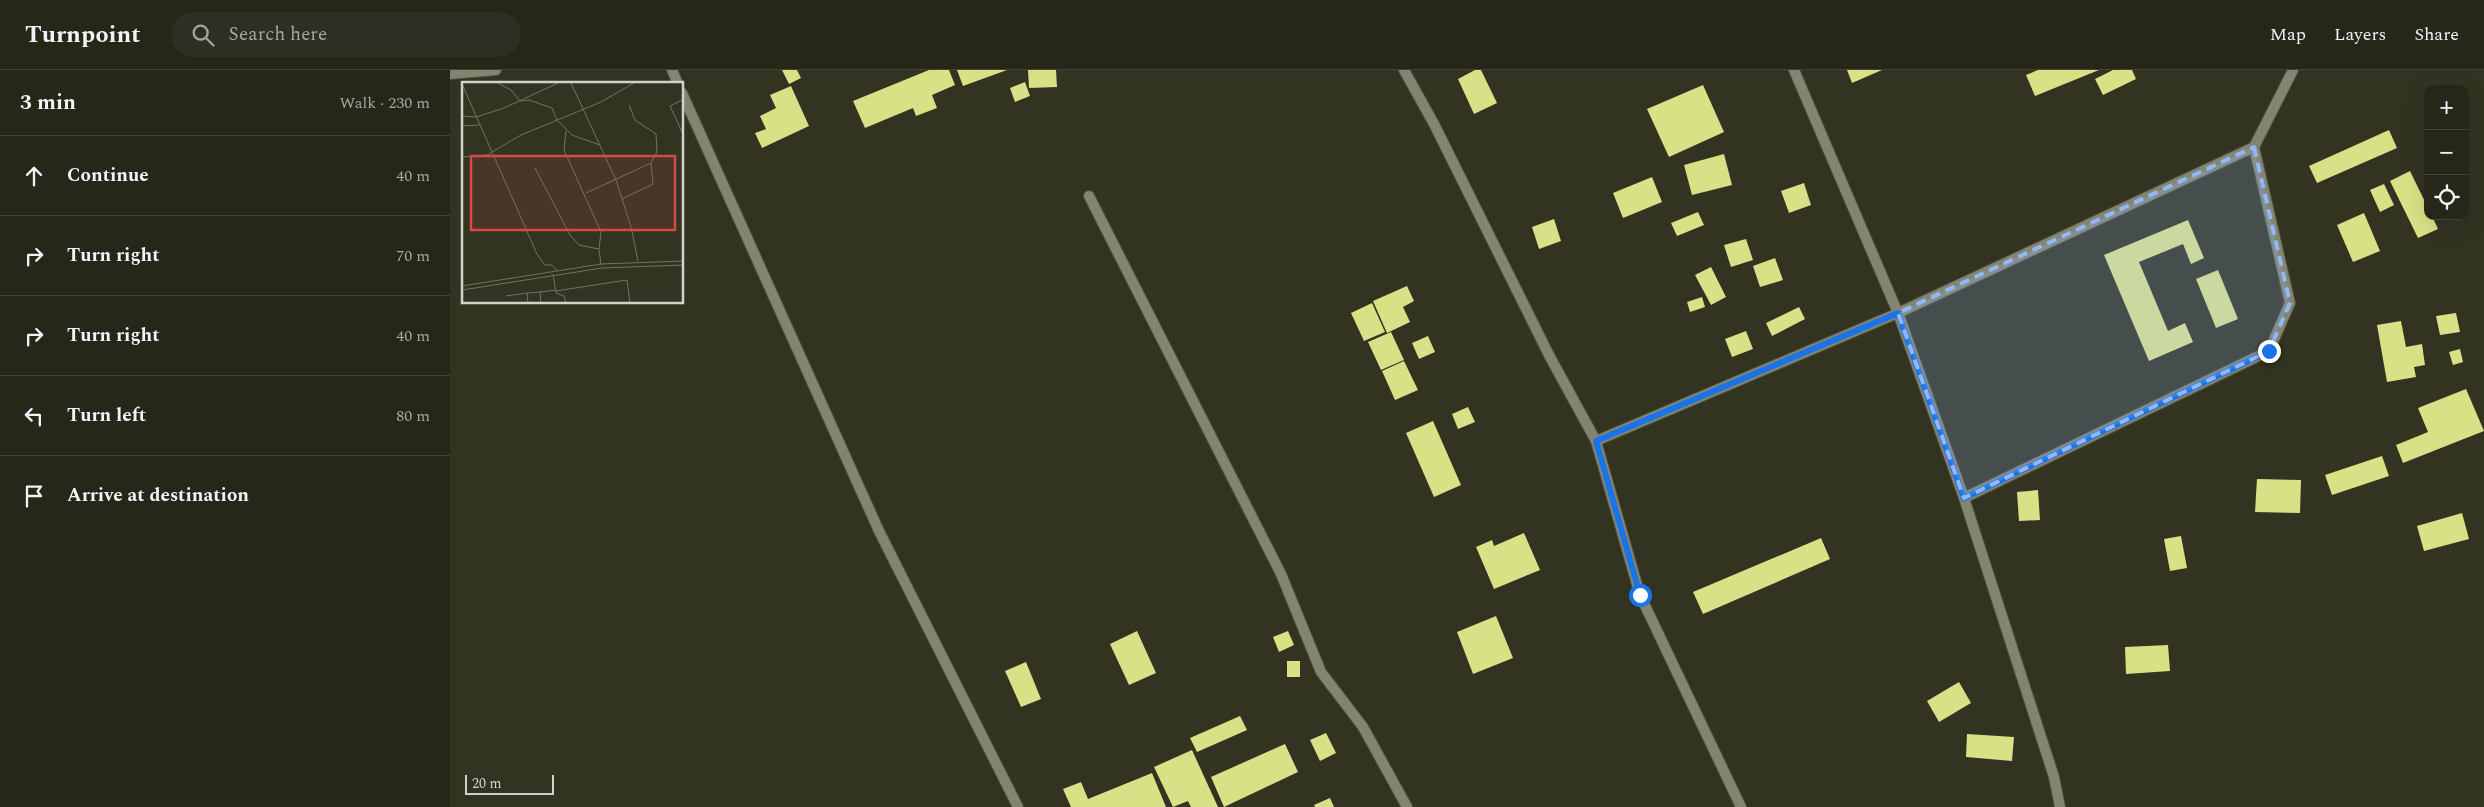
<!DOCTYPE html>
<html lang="en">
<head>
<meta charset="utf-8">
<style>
	body { margin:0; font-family:Spectral,serif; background:#2e2e22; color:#f1f3f6 }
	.controls { position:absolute; right:15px; top:15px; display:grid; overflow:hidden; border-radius:10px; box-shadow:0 5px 20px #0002 }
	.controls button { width:45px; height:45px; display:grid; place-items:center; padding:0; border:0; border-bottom:1px solid #424338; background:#262619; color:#f1f3f6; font:25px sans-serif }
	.scale { position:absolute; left:15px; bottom:12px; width:89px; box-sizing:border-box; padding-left:5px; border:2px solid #d2d3c8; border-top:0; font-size:14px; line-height:18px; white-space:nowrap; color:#d2d3c8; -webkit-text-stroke:4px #323321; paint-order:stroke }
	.stop { position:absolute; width:15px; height:15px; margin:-11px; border:4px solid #1a73e8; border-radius:50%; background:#fff }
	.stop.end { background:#1a73e8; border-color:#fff; box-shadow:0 1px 5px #0008 }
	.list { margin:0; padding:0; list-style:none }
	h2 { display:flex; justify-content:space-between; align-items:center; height:65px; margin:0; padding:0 20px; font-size:21px }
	h2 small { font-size:16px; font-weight:400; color:#a4a5a2 }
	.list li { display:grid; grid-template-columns:32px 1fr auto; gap:15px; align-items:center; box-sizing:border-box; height:80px; padding:0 20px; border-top:1px solid #424338 }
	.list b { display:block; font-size:19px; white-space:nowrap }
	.list em { font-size:16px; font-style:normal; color:#a4a5a2 }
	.icon { flex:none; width:28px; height:28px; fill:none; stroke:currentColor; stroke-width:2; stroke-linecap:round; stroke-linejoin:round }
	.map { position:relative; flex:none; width:2034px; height:737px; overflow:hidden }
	header { display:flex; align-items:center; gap:30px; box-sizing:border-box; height:70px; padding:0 25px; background:#262619; border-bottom:1px solid #424338 }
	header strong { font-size:24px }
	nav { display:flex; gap:28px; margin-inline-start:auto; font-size:18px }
	.search { width:350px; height:45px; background:#2e2e22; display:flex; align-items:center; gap:12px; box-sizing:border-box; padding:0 18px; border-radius:28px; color:#a4a5a2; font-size:19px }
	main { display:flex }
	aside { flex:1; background:#262619 }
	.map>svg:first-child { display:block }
	.building { fill:#d9e187 }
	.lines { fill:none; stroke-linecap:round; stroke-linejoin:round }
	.minor-casing { stroke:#4e4f3e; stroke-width:12 }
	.minor { stroke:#828570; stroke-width:10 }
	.route { stroke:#1a73e8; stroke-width:6 }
	.marked { fill:#92b7fd; fill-opacity:0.2; stroke:#92b7fd; stroke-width:4; stroke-dasharray:10 6; stroke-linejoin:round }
	.inset-road { fill:none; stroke:#727364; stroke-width:1 }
	.view { fill:#d54a48; fill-opacity:0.15; stroke:#d54a48; stroke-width:2.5 }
	.inset-edge { fill:none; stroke:#d2d3c8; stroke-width:2.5 }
</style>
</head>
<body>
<header>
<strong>Turnpoint</strong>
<div class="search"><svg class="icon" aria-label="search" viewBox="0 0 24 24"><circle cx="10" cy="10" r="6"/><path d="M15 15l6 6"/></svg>Search here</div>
<nav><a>Map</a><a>Layers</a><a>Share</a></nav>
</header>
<main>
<aside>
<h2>3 min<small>Walk · 230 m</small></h2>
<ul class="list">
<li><svg class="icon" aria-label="ahead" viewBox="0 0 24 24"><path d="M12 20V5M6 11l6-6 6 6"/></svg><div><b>Continue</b></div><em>40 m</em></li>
<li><svg class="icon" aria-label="right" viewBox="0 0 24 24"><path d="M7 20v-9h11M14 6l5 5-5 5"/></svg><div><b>Turn right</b></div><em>70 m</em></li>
<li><svg class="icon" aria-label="right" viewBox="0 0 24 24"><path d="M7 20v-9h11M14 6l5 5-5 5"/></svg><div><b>Turn right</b></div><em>40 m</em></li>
<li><svg class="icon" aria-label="left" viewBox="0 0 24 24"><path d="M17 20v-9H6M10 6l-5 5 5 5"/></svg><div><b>Turn left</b></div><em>80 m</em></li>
<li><svg class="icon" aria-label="arrive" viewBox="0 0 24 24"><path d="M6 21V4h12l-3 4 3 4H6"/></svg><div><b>Arrive at destination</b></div></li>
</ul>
</aside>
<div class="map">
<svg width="2034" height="737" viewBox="0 0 2034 737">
	<rect width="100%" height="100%" fill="#323321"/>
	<g class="building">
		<polygon points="332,0 347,0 351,8 339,14"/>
		<polygon points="479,0 499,0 505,15 482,25 487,38 466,46 463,38 415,58 403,31"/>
		<polygon points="507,0 557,0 513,16"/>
		<polygon points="578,0 606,0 607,17 579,18"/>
		<polygon points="1025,0 1031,0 1047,33 1024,44 1008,9"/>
		<polygon points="1397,0 1432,0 1402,13"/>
		<polygon points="1588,0 1649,0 1585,26 1576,5"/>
		<polygon points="1663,0 1682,0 1686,9 1653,25 1645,9"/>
		<polygon points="575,12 580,26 565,32 560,18"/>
		<polygon points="1253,15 1274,62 1219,87 1197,39"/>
		<polygon points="341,16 359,56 312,78 305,63 316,59 310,46 326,38 320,25"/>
		<polygon points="1939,60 1947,78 1867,113 1859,96"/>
		<polygon points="1274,84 1282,115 1242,125 1234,95"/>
		<polygon points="1960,101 1978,138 1978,146 1982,146 1988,159 1968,168 1940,111"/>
		<polygon points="1202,107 1212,132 1173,148 1163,123"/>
		<polygon points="1354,113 1361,135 1339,143 1331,121"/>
		<polygon points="1934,114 1944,135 1930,142 1920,120"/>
		<polygon points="1248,142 1254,155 1227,166 1221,153"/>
		<polygon points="1914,143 1930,181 1903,192 1887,155"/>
		<polygon points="1104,149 1111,171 1089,179 1082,157"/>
		<polygon points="1738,150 1754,188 1741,194 1733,174 1689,192 1718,261 1735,253 1743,272 1699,291 1654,185"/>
		<polygon points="1296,169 1303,190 1281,197 1274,175"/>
		<polygon points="1325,188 1333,210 1310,217 1303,196"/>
		<polygon points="1261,197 1276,227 1261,235 1245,205"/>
		<polygon points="1768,200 1788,249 1766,258 1746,209"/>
		<polygon points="957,216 964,231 953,237 960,252 937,263 923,231"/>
		<polygon points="1252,227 1255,237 1240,242 1237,232"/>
		<polygon points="922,233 935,262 914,271 901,243"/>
		<polygon points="1349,237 1355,249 1322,266 1316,253"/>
		<polygon points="2006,243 2010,262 1990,265 1986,246"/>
		<polygon points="1951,251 1956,277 1972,274 1975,295 1964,297 1966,307 1937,312 1927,255"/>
		<polygon points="1296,261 1303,279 1282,287 1275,269"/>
		<polygon points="941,262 954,290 931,300 918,272"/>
		<polygon points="978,266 985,282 969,289 962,273"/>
		<polygon points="2010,279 2013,292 2003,295 1999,282"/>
		<polygon points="954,291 968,320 945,330 932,301"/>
		<polygon points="2016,319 2034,361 1953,393 1946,375 1978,362 1968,338"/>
		<polygon points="1018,337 1025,352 1008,359 1002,344"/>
		<polygon points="983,351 1011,415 984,427 956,363"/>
		<polygon points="1932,386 1939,406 1882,425 1875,405"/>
		<polygon points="1807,409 1851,410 1850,443 1805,442"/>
		<polygon points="1588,420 1590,450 1569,451 1567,422"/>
		<polygon points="2012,443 2019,469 1974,481 1967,456"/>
		<polygon points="1074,463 1090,500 1044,519 1026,477 1042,470 1044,476"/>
		<polygon points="1731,466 1737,498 1720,501 1714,469"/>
		<polygon points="1371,468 1380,489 1253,544 1243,522"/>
		<polygon points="1046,546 1063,588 1023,604 1007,562"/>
		<polygon points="687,561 706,603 679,615 660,574"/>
		<polygon points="838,561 844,575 829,582 823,567"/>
		<polygon points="1718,575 1720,601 1676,604 1675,577"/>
		<rect x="837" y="591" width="13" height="16"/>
		<polygon points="576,592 591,629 571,637 555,601"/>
		<polygon points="1509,612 1521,633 1489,652 1477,631"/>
		<polygon points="790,646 797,660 747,682 740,668"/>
		<polygon points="876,663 886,683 870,691 860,670"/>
		<polygon points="1517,664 1564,667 1562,691 1516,687"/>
		<polygon points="835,674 848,702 774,737 761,707"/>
		<polygon points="742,680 768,737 741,737 738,731 723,737 704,697"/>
		<polygon points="702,703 716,737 621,737 613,719 631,712 638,729"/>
		<polygon points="880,728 884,737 865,737 864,735"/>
	</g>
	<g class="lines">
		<g class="minor-casing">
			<g id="minor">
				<polyline points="222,0 228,14"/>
				<polyline points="954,0 984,54 1100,287 1146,371 1190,525 1291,737"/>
				<polyline points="1344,0 1448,243 1514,428 1604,707 1610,737"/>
				<polyline points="0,4 46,0"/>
				<polyline points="232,23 429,461 568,737"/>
				<polyline points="639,126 831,504 871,602 913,657 957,737"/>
				<polyline points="1146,371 1448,243 1804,77"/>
				<polyline points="1514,428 1819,281 1840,233 1804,77 1843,0"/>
			</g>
		</g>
		<use href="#minor" class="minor"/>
	</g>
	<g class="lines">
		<polyline class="route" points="1190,525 1146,371 1448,243 1514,428 1819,281"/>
	</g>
	<path class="marked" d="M1804 77 1840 233 1819 281 1514 428 1448 243Z"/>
	<g transform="translate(12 12)">
		<rect width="221" height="221" fill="#323321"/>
		<path class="inset-road" d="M36 1 49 8 58 19 67 18 90 26 95 38 110 53 138 63M109 1 154 98 169 145 176 179M0 2 75 172 83 183H90L95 189M222 17 208 24 222 54M0 34 14 35 42 26 96 1M0 44 18 43M104 49 102 68 139 150 137 167M0 75 25 73 59 53 139 20 172 1M73 86 108 153 117 163 137 167 139 183M124 111 189 81M160 117 191 102 189 81 195 70 194 52 173 38 167 23M91 192 94 211M0 204 139 182 222 179M0 208 140 186 222 183M94 209 165 198 168 221M94 211 102 214 104 221M44 214 65 211M66 221 65 211 80 210M79 221 78 210 94 208"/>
		<path class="view" d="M9 74H213V148H9Z"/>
		<rect width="221" height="221" class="inset-edge"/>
	</g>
</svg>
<div class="controls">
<button>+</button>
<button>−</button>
<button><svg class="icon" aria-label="locate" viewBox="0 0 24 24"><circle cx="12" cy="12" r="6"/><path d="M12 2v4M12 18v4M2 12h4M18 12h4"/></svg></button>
</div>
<div class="scale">20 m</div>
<div class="stop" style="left:1190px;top:525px"></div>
<div class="stop end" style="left:1819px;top:281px"></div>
</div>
</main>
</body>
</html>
